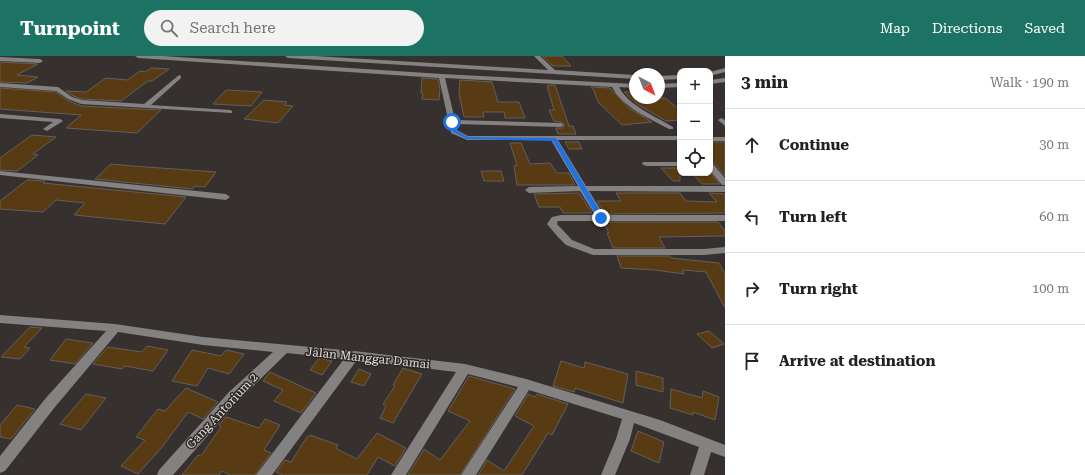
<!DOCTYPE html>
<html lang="en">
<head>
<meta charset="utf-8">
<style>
	body { margin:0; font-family:"Roboto Serif",serif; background:#f2f2f2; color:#222 }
	.controls { position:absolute; right:12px; top:12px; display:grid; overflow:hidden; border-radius:8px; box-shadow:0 1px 3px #0004 }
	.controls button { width:36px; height:36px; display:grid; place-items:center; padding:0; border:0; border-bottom:1px solid #e0e0e0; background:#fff; color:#222; font:20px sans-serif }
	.compass { position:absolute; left:629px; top:12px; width:36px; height:36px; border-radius:50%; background:#fff; box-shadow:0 1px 3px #0004; rotate:138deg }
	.stop { position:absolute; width:12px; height:12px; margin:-9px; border:3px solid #1a73e8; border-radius:50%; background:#fff }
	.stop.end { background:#1a73e8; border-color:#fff; box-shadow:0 1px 4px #0008 }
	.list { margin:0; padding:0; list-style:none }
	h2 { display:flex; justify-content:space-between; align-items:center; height:52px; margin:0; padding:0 16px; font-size:17px }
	h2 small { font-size:13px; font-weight:400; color:#767676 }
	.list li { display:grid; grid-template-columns:26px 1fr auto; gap:12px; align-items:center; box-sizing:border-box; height:72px; padding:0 16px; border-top:1px solid #e0e0e0 }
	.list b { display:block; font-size:15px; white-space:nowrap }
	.list em { font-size:13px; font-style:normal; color:#767676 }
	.icon { flex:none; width:22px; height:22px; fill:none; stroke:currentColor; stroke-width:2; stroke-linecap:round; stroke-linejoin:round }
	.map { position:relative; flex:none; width:725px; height:419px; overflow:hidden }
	header { display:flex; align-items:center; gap:24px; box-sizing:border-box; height:56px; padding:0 20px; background:#1d7363; color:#fff }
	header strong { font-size:19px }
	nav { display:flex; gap:22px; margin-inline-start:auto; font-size:14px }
	.search { width:280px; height:36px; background:#f2f2f2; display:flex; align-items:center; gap:10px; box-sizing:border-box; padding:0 14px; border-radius:22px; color:#767676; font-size:15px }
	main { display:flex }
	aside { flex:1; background:#fff }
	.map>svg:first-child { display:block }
	.building { fill:#593b13; stroke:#635f5b }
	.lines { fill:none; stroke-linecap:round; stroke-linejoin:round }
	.minor { fill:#848181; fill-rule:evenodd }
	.route { fill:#1a73e8 }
	.labels { text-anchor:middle; stroke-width:3; stroke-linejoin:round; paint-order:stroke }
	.near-street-label { font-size:12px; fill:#e2dedd; stroke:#2c2725 }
</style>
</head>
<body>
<header>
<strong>Turnpoint</strong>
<div class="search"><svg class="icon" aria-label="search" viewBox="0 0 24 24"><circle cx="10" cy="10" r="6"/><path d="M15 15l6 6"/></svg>Search here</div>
<nav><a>Map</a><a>Directions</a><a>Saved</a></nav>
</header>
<main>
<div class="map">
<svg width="725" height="419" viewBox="0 0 725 419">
	<rect width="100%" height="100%" fill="#36312f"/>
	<g class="building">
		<polygon points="542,0 562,0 571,10 553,10"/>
		<polygon points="0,6 38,8 17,19 38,21 27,27 0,26"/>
		<polygon points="151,12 169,13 152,25 148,25 121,45 82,43 73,40 66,35 86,36 106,22 127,24 140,15 145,16"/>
		<polygon points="422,22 438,23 440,33 439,44 422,43 423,37 421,37"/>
		<polygon points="460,24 492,26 498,46 519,46 525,62 505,62 504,56 483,56 484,61 464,61 459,38"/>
		<polygon points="550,29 555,29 569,70 573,70 576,78 558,78 556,72 562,72 565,69 561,66 554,65 549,54 554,54 547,30"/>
		<polygon points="591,31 610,32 629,52 652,66 622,69 598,46 594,35"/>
		<polygon points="0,32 56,36 67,44 81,50 161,54 137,77 66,72 81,59 0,53"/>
		<polygon points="226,34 262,36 251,50 213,48"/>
		<polygon points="624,36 635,36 635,42 665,42 680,54 680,64 666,65 637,48"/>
		<polygon points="264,44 287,46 284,49 293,50 278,67 244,63"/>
		<polygon points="32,79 56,81 33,98 38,99 17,115 0,114 0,102"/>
		<polygon points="565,86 579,86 582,93 569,93"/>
		<polygon points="710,86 725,86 725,120 714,107 710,106"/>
		<polygon points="510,87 521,87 530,108 550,107 557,117 569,117 575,129 517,129 514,110 517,109"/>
		<polygon points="111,108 133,110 216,116 205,131 195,130 192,133 95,123"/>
		<polygon points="661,112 680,112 680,125 673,125"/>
		<polygon points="481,115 501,115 504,125 484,125"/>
		<polygon points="692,117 710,117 720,128 702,128"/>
		<polygon points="27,124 45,125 43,127 186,141 165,168 74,159 85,147 56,144 43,156 0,153 0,145"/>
		<polygon points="579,137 592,157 563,157 560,151 539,151 534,138"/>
		<polygon points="616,137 680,137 686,145 717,146 709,137 725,138 725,157 605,158 597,145 621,145"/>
		<polygon points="603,166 718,166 725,175 725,180 659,181 665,192 613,192 607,177 609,177"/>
		<polygon points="617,200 670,200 671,202 719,207 725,218 725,252 706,216 683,214 684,218 655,214 621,212"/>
		<polygon points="30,271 42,272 24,291 30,292 20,303 1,301"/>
		<polygon points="709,275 724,288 712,292 697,278"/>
		<polygon points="66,283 93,287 75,308 50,304"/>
		<polygon points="147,290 168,294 153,315 125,310 122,313 93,308 108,291 142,296"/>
		<polygon points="192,294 221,300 226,294 244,298 229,318 208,312 197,330 172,325"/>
		<polygon points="319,302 332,305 322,319 310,314"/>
		<polygon points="561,305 584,312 585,306 628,318 623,347 575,332 574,336 553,330"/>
		<polygon points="403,312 422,318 393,367 380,362 386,350 383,348 395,330 393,329"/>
		<polygon points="359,313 371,318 364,330 351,326"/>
		<polygon points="636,315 663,322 663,336 636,329"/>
		<polygon points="270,316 316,337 301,357 274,345 283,334 263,325"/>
		<polygon points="469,320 515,333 460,419 408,419 424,393 440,404 470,365 448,355"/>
		<polygon points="186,332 218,346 203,363 188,356 163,390 138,418 121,410 145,384 136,381 158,353 165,355"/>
		<polygon points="671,333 702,342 703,335 719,341 715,364 693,356 693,359 670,352"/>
		<polygon points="86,338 106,342 81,374 60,368"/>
		<polygon points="528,338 535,341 537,338 568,348 552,379 548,377 522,419 478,419 487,404 504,415 534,370 515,360"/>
		<polygon points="17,349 35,353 11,383 0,381 0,369"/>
		<polygon points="226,361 259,372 265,363 280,369 264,394 271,397 255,419 230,419 222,415 219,419 182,419 198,399 201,400 221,371 219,369"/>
		<polygon points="638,375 664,386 659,407 631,395"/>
		<polygon points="377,377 406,392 395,410 378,401 367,419 283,419 276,416 285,404 291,406 307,381 308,381 310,379 338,389 336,392 337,393 357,403"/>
	</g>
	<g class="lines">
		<g class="minor">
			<path d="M135 0H163L442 18 635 28V32L619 31C629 50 655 60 673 71V73H669C649 62 623 52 612 31L445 22 455 64 561 67 564 69 561 71 456 68 457 74 468 80H680V84H558L586 130H725V136L589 135 604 159H725V165H558L557 168 572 184 594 193H704L725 191V197L704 199H593L566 189 558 181 547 168 552 161 561 159H595L580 135 529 137 525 134 529 131 578 130 551 84H467L451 77 439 22 138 2Z"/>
			<polygon points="285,0 315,0 548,14 534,0 540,0 555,14 635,19 635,23 288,2"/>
			<polygon points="0,1 40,3 43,5 40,7 0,5"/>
			<polygon points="725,12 725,16 710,20 710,16"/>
			<polygon points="179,19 181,20 181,22 151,49 230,54 232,55 232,57 81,48 68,43 56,35 0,31 0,27 58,31 72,41 82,44 144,48"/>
			<polygon points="680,19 680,23 659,24 659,20"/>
			<polygon points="725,22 725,26 710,28 710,24"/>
			<polygon points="680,27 680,31 659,32 659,28"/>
			<polygon points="0,58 60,63 63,65 47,75 43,73 53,66 0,62"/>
			<polygon points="721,62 725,64 725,70 718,64"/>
			<rect x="710" y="81" width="15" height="4"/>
			<polygon points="643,106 680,106 680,110 646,110 642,108"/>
			<polygon points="710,108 713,108 725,122 725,129 722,129 710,115"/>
			<polygon points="0,115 226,138 230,141 226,144 0,119"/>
			<polygon points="0,259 115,268 203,281 354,295 465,308 526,323 660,364 725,389 725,401 711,396 704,419 690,419 699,391 634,367 630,383 615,419 601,419 616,383 622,363 529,334 476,419 461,419 518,331 468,318 406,419 391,419 456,316 357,304 272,419 256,419 344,303 287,297 239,344 173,419 157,419 159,414 229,336 273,296 203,289 118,276 55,351 5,415 0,417 0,400 45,343 106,275 0,267"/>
		</g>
	</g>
	<polygon class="route" points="452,65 455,66 456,74 468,81 556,82 604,162 601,164 598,162 553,85 467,83 453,76 450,66"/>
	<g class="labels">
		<g class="near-street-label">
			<text transform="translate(368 302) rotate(6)" y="4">Jalan Manggar Damai</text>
			<text transform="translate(222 355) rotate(-47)" y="4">Gang Antorium 2</text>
		</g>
	</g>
</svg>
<div class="controls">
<button>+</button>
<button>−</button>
<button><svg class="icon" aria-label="locate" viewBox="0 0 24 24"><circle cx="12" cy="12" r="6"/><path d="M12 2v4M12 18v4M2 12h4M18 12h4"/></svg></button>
</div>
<svg class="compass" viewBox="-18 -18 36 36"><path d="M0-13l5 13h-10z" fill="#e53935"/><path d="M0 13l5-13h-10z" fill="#767676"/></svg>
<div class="stop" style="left:452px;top:66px"></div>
<div class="stop end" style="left:601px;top:162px"></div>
</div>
<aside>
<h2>3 min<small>Walk · 190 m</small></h2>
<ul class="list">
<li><svg class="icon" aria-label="ahead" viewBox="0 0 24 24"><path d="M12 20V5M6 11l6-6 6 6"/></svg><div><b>Continue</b></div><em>30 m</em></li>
<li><svg class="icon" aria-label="left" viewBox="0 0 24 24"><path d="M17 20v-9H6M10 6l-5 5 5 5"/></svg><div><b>Turn left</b></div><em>60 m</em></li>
<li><svg class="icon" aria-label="right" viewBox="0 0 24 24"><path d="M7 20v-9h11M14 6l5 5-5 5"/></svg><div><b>Turn right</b></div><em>100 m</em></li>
<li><svg class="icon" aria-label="arrive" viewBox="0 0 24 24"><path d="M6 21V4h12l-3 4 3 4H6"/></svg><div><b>Arrive at destination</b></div></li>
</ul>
</aside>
</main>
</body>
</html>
